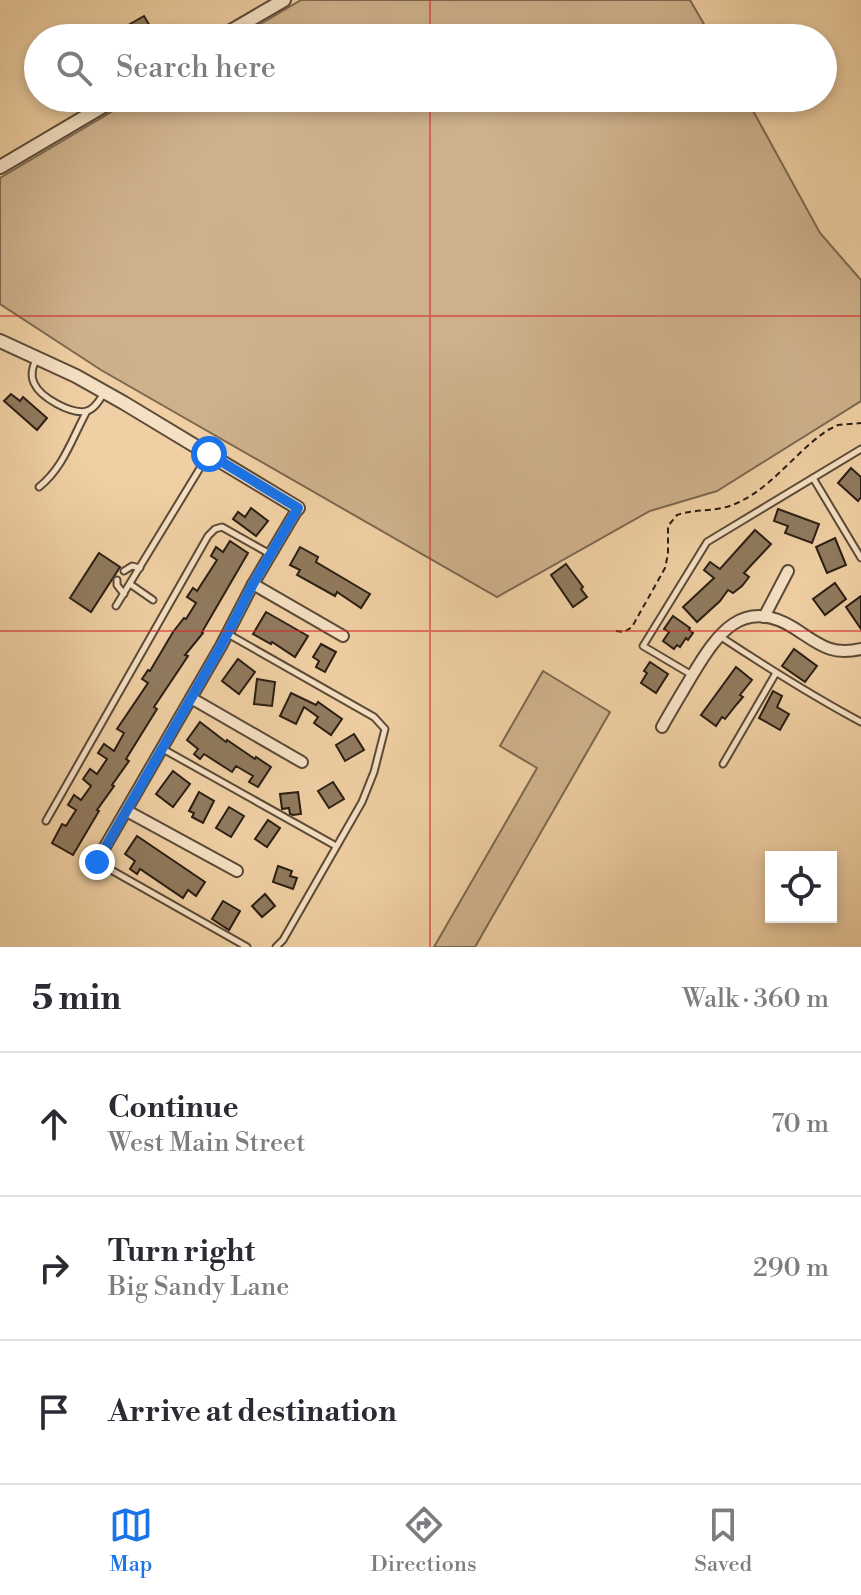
<!DOCTYPE html>
<html lang="en">
<head>
<meta charset="utf-8">
<style>
	body { margin:0; font-family:"Libre Bodoni",serif; background:#f2f2f3; color:#2b2b33 }
	.controls { position:absolute; right:24px; bottom:24px; display:grid; overflow:hidden; border-radius:0px; box-shadow:0 4px 12px #0003 }
	.controls button { width:72px; height:72px; display:grid; place-items:center; padding:0; border:0; border-bottom:2px solid #e1e1e2; background:#fff; color:#2b2b33; font:40px sans-serif }
	.stop { position:absolute; width:24px; height:24px; margin:-18px; border:6px solid #1a73e8; border-radius:50%; background:#fff }
	.stop.end { background:#1a73e8; border-color:#fff; box-shadow:0 2px 8px #0008 }
	.list { margin:0; padding:0; list-style:none }
	h2 { display:flex; justify-content:space-between; align-items:center; height:104px; margin:0; padding:0 32px; font-size:34px }
	h2 small { font-size:26px; font-weight:400; color:#7c7c81 }
	.list li { display:grid; grid-template-columns:52px 1fr auto; gap:24px; align-items:center; box-sizing:border-box; height:144px; padding:0 32px; border-top:2px solid #e1e1e2 }
	.list b { display:block; font-size:30px; white-space:nowrap }
	.list p { margin:0; font-size:26px; white-space:nowrap; color:#7c7c81 }
	.list em { font-size:26px; font-style:normal; color:#7c7c81 }
	.icon { flex:none; width:44px; height:44px; fill:none; stroke:currentColor; stroke-width:2; stroke-linecap:round; stroke-linejoin:round }
	.map { position:relative; flex:none; width:861px; height:947px; overflow:hidden }
	.search { position:absolute; background:#fff; box-shadow:0 4px 12px #0003; left:24px; right:24px; top:24px; height:88px; display:flex; align-items:center; gap:20px; box-sizing:border-box; padding:0 28px; border-radius:44px; color:#7c7c81; font-size:30px }
	.sheet { height:536px; background:#fff }
	nav { display:flex; justify-content:space-around; align-items:center; box-sizing:border-box; height:112px; border-top:2px solid #e1e1e2; background:#fff; font-size:22px; color:#7c7c81 }
	nav a { display:grid; justify-items:center; gap:4px }
	nav .on { color:#1a73e8 }
	.map>svg:first-child { display:block }
	.green { fill:#ceb18b; stroke:#7c684f; stroke-width:2 }
	.building { fill:#907a5e; stroke:#2a1e13; stroke-width:2 }
	.lines { fill:none; stroke-linecap:round; stroke-linejoin:round }
	.service-casing { stroke:#5b4a37; stroke-width:9 }
	.minor-casing { stroke:#5b4a37; stroke-width:14 }
	.tertiary-casing { stroke:#5b4a37; stroke-width:16 }
	.path { stroke:#2a1e13; stroke-width:2; stroke-dasharray:6 4; stroke-linecap:butt }
	.service { stroke:#f5e0c3; stroke-width:5 }
	.minor { stroke:#f5e0c3; stroke-width:10 }
	.tertiary { stroke:#f5e0c3; stroke-width:12 }
	.route { stroke:#1a73e8; stroke-width:10 }
	.grid { fill:none; stroke:#d62828; stroke-width:2; stroke-opacity:0.55 }
</style>
</head>
<body>
<div class="map">
<svg width="861" height="947" viewBox="0 0 861 947">
	<rect width="100%" height="100%" fill="#efcfa3"/>
	<filter id="stains"><feTurbulence type="fractalNoise" baseFrequency=".0025" numOctaves="4"/><feColorMatrix values="0 0 0 0 .2 0 0 0 0 .09 0 0 0 0 .02 0 0 0 .5 -.17"/></filter>
	<radialGradient id="worn" r=".72"><stop offset=".6" stop-color="#630" stop-opacity="0"/><stop offset="1" stop-color="#630" stop-opacity=".3"/></radialGradient>
	<g class="green">
		<polygon points="301,0 690,0 712,38 237,38"/>
		<polygon points="135,98 746,98 820,233 861,280 861,401 717,491 650,511 497,597 101,370 0,304 0,178"/>
		<polygon points="543,671 610,712 475,947 434,947 537,768 500,746"/>
	</g>
	<g class="building">
		<polygon points="144,16 157,38 138,38 130,24"/>
		<polygon points="11,394 20,401 23,397 47,418 37,430 4,401"/>
		<polygon points="851,468 861,477 861,497 858,501 838,483"/>
		<polygon points="251,508 268,521 256,536 233,519 238,512 245,517"/>
		<polygon points="778,509 819,524 812,543 785,533 788,526 774,521"/>
		<polygon points="755,530 771,544 744,573 749,577 742,586 733,593 728,590 720,601 697,622 683,607 714,578 704,570 710,562 720,569"/>
		<polygon points="835,538 846,565 827,573 816,547"/>
		<polygon points="230,541 248,553 202,632 203,633 185,655 188,656 154,707 157,709 126,759 129,761 112,785 114,786 97,810 99,811 73,855 52,843 62,824 66,826 76,810 68,805 74,795 81,800 91,786 83,779 90,769 97,774 107,759 98,753 104,744 114,751 124,733 117,729 148,683 142,679 148,670 150,671 173,632 184,618 186,619 196,603 187,597 193,588 197,591 217,560 211,556 216,547 223,552"/>
		<polygon points="300,547 318,557 316,562 370,594 361,608 337,592 335,596 297,575 300,570 290,565"/>
		<polygon points="99,553 120,567 91,612 70,598"/>
		<polygon points="566,564 583,587 581,589 587,597 573,607 551,575"/>
		<polygon points="835,583 846,599 825,615 813,599"/>
		<polygon points="861,596 861,629 846,607"/>
		<polygon points="266,612 308,636 295,657 272,642 271,644 253,634"/>
		<polygon points="673,616 690,628 689,630 693,633 688,640 686,638 680,647 677,645 674,649 663,641 669,632 664,629"/>
		<polygon points="321,644 336,652 325,672 316,667 319,661 313,657"/>
		<polygon points="794,649 817,666 805,682 782,666"/>
		<polygon points="238,659 255,672 239,694 222,681"/>
		<polygon points="650,662 668,674 656,693 641,683 647,673 644,671"/>
		<polygon points="736,667 752,680 740,695 743,697 737,704 725,719 722,717 716,726 701,715"/>
		<polygon points="257,679 275,682 272,706 254,704"/>
		<polygon points="773,691 782,696 777,707 789,714 780,730 759,718"/>
		<polygon points="291,693 316,705 318,702 342,719 331,735 314,723 318,717 304,707 296,724 280,716"/>
		<polygon points="200,722 226,742 227,740 255,759 256,757 271,767 258,787 249,782 253,776 236,766 232,772 204,754 200,759 194,754 198,749 187,740"/>
		<polygon points="354,734 364,750 345,761 336,745"/>
		<polygon points="173,771 190,784 173,807 156,794"/>
		<polygon points="333,782 344,799 329,808 318,791"/>
		<polygon points="199,792 214,801 203,823 192,817 194,813 189,811"/>
		<polygon points="298,792 301,814 293,815 290,814 289,808 282,809 280,794"/>
		<polygon points="229,807 244,816 231,837 216,828"/>
		<polygon points="268,820 280,828 267,847 255,839"/>
		<polygon points="137,836 205,882 196,896 188,890 183,898 140,869 137,874 130,869 135,861 125,854"/>
		<polygon points="278,866 292,871 290,876 297,878 293,889 273,882"/>
		<polygon points="265,894 275,906 262,917 252,906"/>
		<polygon points="223,901 240,911 229,930 212,919"/>
	</g>
	<g class="lines">
		<g class="service-casing">
			<g id="service">
				<path d="M36 359C33 367 30 374 34 383 40 397 71 415 87 411 95 409 100 399 104 393"/>
				<polyline points="813,478 861,558"/>
				<path d="M39 487C64 467 72 438 87 411"/>
				<polyline points="124,571 132,566 140,568"/>
				<polyline points="117,580 117,585 124,594"/>
				<polyline points="130,584 153,600"/>
				<polyline points="116,606 208,455"/>
				<polyline points="228,634 374,717 385,729 374,772 362,802 283,940 276,947"/>
				<path d="M718 635C765 666 812 696 861 722"/>
				<polyline points="692,675 643,646 707,542 861,449"/>
				<polyline points="163,749 336,846"/>
				<polyline points="723,764 776,673"/>
				<polyline points="46,821 208,536 215,529 222,527 270,554"/>
				<polyline points="97,862 247,947"/>
			</g>
		</g>
		<g class="minor-casing">
			<g id="minor">
				<polyline points="253,584 343,636"/>
				<polyline points="764,617 788,571"/>
				<polyline points="191,698 302,762"/>
				<path d="M662 727C672 709 683 691 693 674 717 634 743 596 794 628 819 644 830 656 861 649"/>
				<polyline points="127,811 237,871"/>
				<polyline points="91,871 221,646 253,584 298,508"/>
			</g>
		</g>
		<g class="tertiary-casing">
			<g id="tertiary">
				<polyline points="219,38 284,0"/>
				<polyline points="0,167 117,98"/>
				<polyline points="0,341 76,376 124,403 298,508"/>
			</g>
		</g>
		<path class="path" d="M616 631 624 632 632 627 665 568 668 554V526L677 515C696 508 716 513 737 503 773 487 796 451 828 430L838 425 861 423"/>
		<use href="#service" class="service"/>
		<use href="#minor" class="minor"/>
		<use href="#tertiary" class="tertiary"/>
	</g>
	<g class="lines">
		<polyline class="route" points="97,862 221,646 253,584 298,508 209,454"/>
	</g>
	<path class="grid" d="M430 0V38M430 98V947M0 316H861M0 631H861"/>
	<rect width="100%" height="100%" filter="url(#stains)"/>
	<rect width="100%" height="100%" fill="url(#worn)"/>
</svg>
<div class="controls">
<button><svg class="icon" aria-label="locate" viewBox="0 0 24 24"><circle cx="12" cy="12" r="6"/><path d="M12 2v4M12 18v4M2 12h4M18 12h4"/></svg></button>
</div>
<div class="stop" style="left:209px;top:454px"></div>
<div class="stop end" style="left:97px;top:862px"></div>
<div class="search"><svg class="icon" aria-label="search" viewBox="0 0 24 24"><circle cx="10" cy="10" r="6"/><path d="M15 15l6 6"/></svg>Search here</div>
</div>
<section class="sheet">
<h2>5 min<small>Walk · 360 m</small></h2>
<ul class="list">
<li><svg class="icon" aria-label="ahead" viewBox="0 0 24 24"><path d="M12 20V5M6 11l6-6 6 6"/></svg><div><b>Continue</b><p>West Main Street</p></div><em>70 m</em></li>
<li><svg class="icon" aria-label="right" viewBox="0 0 24 24"><path d="M7 20v-9h11M14 6l5 5-5 5"/></svg><div><b>Turn right</b><p>Big Sandy Lane</p></div><em>290 m</em></li>
<li><svg class="icon" aria-label="arrive" viewBox="0 0 24 24"><path d="M6 21V4h12l-3 4 3 4H6"/></svg><div><b>Arrive at destination</b></div></li>
</ul>
</section>
<nav>
<a class="on"><svg class="icon" aria-label="map" viewBox="0 0 24 24"><path d="M3 6l6-2 6 2 6-2v14l-6 2-6-2-6 2zM9 4v14M15 6v14"/></svg>Map</a>
<a><svg class="icon" aria-label="directions" viewBox="0 0 24 24"><path d="M12 3l9 9-9 9-9-9zM9 14v-3h6M13 9l2 2-2 2"/></svg>Directions</a>
<a><svg class="icon" aria-label="saved" viewBox="0 0 24 24"><path d="M7 4h10v16l-5-4-5 4z"/></svg>Saved</a>
</nav>
</body>
</html>
